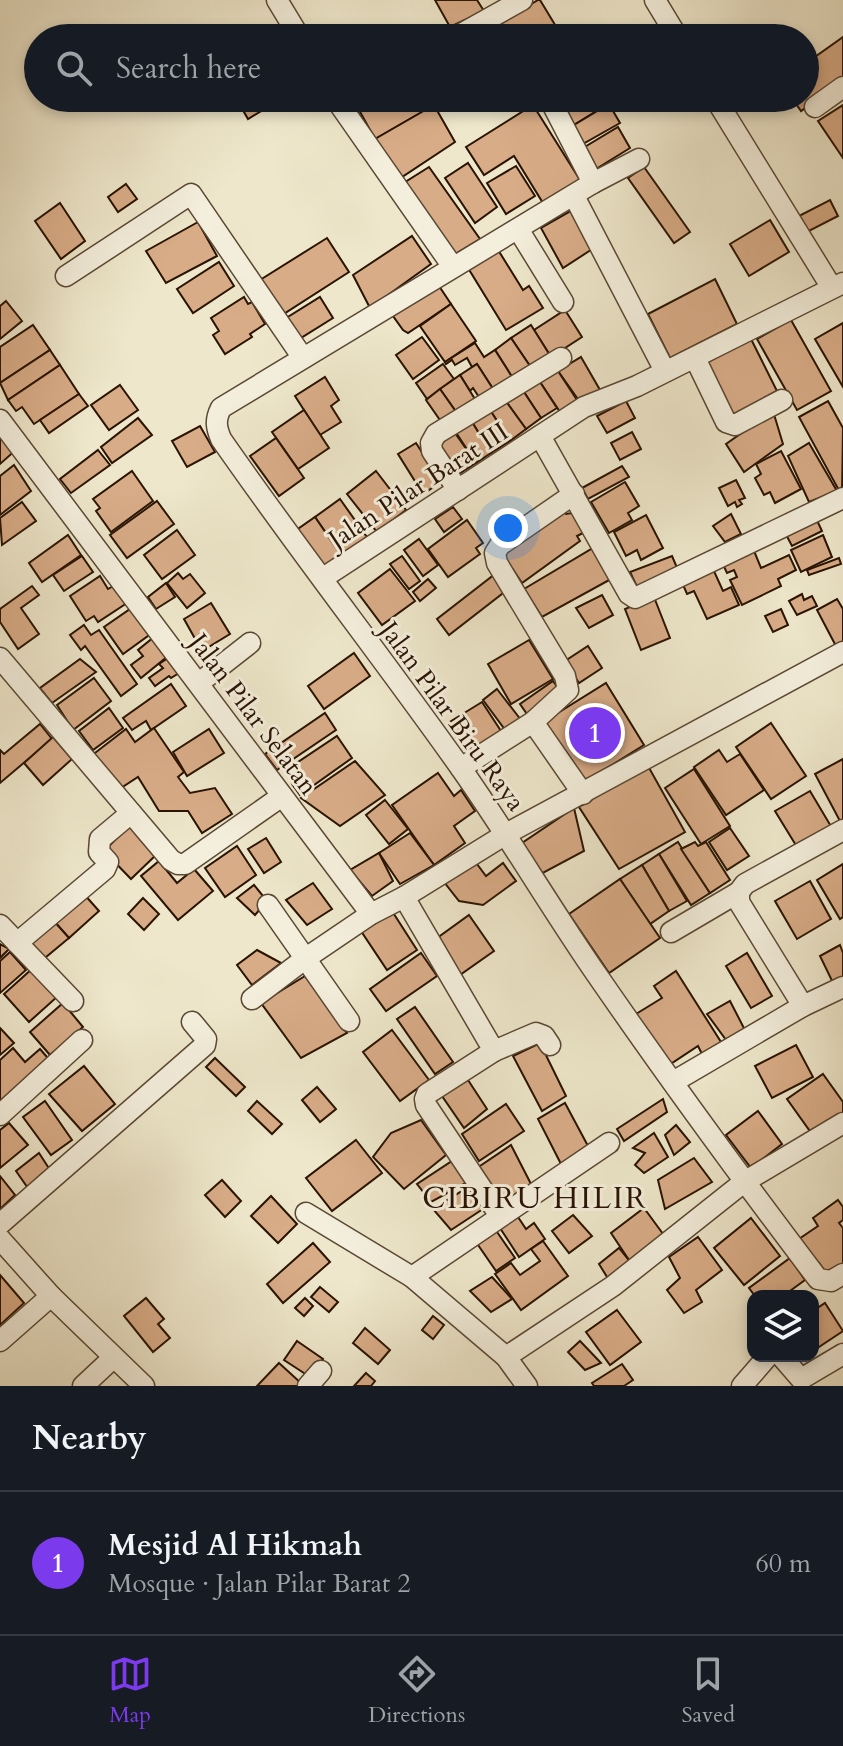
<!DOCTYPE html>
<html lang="en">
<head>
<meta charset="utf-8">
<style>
	body { margin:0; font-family:Cardo,serif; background:#242831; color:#f1f3f6 }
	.controls { position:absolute; right:24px; bottom:24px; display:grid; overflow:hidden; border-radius:16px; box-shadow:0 4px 12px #0003 }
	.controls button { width:72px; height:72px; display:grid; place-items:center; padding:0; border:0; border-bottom:2px solid #363941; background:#171b24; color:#f1f3f6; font:40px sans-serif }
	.you { position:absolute; left:508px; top:528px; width:28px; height:28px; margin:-20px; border:6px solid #fff; border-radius:50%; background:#1a73e8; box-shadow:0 0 0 12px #1a73e833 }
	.badge { display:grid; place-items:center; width:52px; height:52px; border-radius:50%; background:#7c3aed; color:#fff; font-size:26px; font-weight:700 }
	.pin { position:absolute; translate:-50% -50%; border:4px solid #fff; box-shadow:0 2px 8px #0006 }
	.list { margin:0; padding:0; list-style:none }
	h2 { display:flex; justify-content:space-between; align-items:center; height:104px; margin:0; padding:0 32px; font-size:34px }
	h2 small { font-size:26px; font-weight:400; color:#9ea1a6 }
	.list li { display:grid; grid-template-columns:52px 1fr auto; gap:24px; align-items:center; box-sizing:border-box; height:144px; padding:0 32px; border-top:2px solid #363941 }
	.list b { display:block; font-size:30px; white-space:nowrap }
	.list p { margin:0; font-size:26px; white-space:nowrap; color:#9ea1a6 }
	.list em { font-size:26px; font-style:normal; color:#9ea1a6 }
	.icon { flex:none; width:44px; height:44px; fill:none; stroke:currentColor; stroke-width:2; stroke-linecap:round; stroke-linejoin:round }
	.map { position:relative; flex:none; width:843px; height:1386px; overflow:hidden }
	.search { position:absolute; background:#171b24; box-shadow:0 4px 12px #0003; left:24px; right:24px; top:24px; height:88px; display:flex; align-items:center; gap:20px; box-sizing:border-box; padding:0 28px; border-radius:44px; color:#9ea1a6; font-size:30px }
	.sheet { height:248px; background:#171b24 }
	nav { display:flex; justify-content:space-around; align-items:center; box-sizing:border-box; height:112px; border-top:2px solid #363941; background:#171b24; font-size:22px; color:#9ea1a6 }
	nav a { display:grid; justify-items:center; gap:4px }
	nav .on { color:#7c3aed }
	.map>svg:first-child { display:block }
	.building { fill:#d8ac87; stroke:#291302; stroke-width:2 }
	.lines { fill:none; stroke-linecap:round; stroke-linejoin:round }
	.minor-casing { stroke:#5a4834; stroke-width:23 }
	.minor { stroke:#f4efdd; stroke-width:20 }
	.labels { text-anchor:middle; stroke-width:6; stroke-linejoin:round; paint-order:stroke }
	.street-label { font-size:26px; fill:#291302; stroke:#f4efdd }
	.quarter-label { font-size:30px; letter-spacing:2px; fill:#291302; stroke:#f4efdd }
</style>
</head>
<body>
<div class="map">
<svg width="843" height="1386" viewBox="0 0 843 1386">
	<rect width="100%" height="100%" fill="#eee7cb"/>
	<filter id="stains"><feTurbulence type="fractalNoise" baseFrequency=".0025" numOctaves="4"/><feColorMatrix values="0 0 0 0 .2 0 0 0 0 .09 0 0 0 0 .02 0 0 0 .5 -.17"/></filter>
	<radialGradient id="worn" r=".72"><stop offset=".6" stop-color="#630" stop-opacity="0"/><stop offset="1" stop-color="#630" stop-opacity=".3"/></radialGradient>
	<g class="building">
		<polygon points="435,0 477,0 484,11 450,27"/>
		<polygon points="538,0 540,0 563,38 486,38 483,33"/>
		<polygon points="843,37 843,81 801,111 792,98 805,98 805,64"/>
		<polygon points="236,98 283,98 248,119"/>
		<polygon points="359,98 429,98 434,105 375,139 354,101"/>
		<polygon points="561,98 587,98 569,109"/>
		<polygon points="588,98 602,98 606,105 574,125 566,112"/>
		<polygon points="609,104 620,123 581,145 574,125"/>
		<polygon points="434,105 455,142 399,179 375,139"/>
		<polygon points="533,105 580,180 543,203 514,156 484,175 466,147"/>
		<polygon points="843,105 843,158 818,121"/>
		<polygon points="618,127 630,148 596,169 583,148"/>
		<polygon points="468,163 497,207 475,223 445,178"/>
		<polygon points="516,166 535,196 506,214 487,183"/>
		<polygon points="429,167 480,239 452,256 402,184"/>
		<polygon points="644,167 690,232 674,243 628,178"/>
		<polygon points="126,184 137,199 118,212 108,197"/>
		<polygon points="830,200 838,216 807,232 799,216"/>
		<polygon points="60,203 85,241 61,259 35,221"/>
		<polygon points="578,207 597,246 563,268 541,228"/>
		<polygon points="770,220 789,252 749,276 730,244"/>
		<polygon points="198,222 217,256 166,283 146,251"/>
		<polygon points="412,236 431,264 370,308 353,275"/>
		<polygon points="327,238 349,272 282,315 260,280"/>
		<polygon points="495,245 523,290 529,286 543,308 506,330 465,263"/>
		<polygon points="219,262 234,286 193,313 177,289"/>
		<polygon points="715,279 737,324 670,358 648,314"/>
		<polygon points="439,286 451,304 408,333 403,330 393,316"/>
		<polygon points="244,297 248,304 252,302 265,324 250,334 252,337 225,354 213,335 219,331 211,318"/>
		<polygon points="320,297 333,318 296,341 283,320"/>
		<polygon points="6,301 22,321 0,339 0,306"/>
		<polygon points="451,304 476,341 445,362 420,326"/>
		<polygon points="565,310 582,337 551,357 534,330"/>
		<polygon points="791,320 831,391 797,410 757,339"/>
		<polygon points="843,323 843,387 815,339"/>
		<polygon points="33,325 50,350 0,383 0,347"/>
		<polygon points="531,325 551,357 532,369 511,338"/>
		<polygon points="422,337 439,360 413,379 396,355"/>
		<polygon points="511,338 532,369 514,380 495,350"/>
		<polygon points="751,339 777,391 731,416 704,364"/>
		<polygon points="475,343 484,357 495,350 514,380 495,392 477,364 472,367 467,358 455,365 452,360 446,364 445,362"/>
		<polygon points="50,350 60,365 8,400 0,383"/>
		<polygon points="581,357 600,390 580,402 558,371"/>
		<polygon points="443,364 454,379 427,399 416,383"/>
		<polygon points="477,364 495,392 479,397 473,388 470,391 460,375"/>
		<polygon points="60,365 79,394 34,424 22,407 16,411 8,400"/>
		<polygon points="556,368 577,400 560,412 538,379"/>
		<polygon points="460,375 478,404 459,416 440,389"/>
		<polygon points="325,377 339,400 331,406 341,422 320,435 295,396"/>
		<polygon points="538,379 557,408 541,418 522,389"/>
		<polygon points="120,385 138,410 109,430 91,405"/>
		<polygon points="440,389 459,416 442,423 426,400"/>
		<polygon points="522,389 541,418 526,429 505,400"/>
		<polygon points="79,394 88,406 49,433 40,420"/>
		<polygon points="505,400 526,429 510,441 490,410"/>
		<polygon points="626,401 635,418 607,433 597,416"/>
		<polygon points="828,401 843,428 842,496 799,417"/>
		<polygon points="304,410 329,448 298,469 272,432"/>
		<polygon points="490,410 510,441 491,453 472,422"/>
		<polygon points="773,411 783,444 744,472 726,444"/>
		<polygon points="138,418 152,435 112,463 101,447"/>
		<polygon points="472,422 491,453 476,463 455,431"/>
		<polygon points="200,426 215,452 187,467 172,441"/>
		<polygon points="0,428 18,448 0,464"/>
		<polygon points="632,432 641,449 620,460 611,443"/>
		<polygon points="455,433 476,463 459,474 439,445"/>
		<polygon points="276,438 304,478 279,496 250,456"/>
		<polygon points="416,443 441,482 423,494 398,454"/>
		<polygon points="809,443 837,491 809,502 788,456"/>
		<polygon points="98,450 110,465 71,493 60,479"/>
		<polygon points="781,451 801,489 775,503 770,492 764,495 755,478 761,474 756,464"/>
		<polygon points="14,465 31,491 0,515 0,476"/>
		<polygon points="622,466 629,477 588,499 582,488"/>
		<polygon points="132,471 153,501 111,532 96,511 100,508 93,499"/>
		<polygon points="376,471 406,510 377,532 347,494"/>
		<polygon points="736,480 745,498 739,500 742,504 737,507 735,502 728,506 719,488"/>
		<polygon points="625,482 639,506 628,513 632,520 609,533 591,502"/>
		<polygon points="340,499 369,540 343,558 315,517"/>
		<polygon points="157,501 174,524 127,558 110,535"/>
		<polygon points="22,502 36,521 2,545 0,518"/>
		<polygon points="453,507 462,519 444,532 435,519"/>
		<polygon points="561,508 566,514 572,513 585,532 577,536 580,541 522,583 500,550"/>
		<polygon points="731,514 741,534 725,542 713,526"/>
		<polygon points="814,514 822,531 792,546 783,529"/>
		<polygon points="646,515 663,548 641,560 637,550 626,556 614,532"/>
		<polygon points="315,517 343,558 326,569 295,531"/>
		<polygon points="467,520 483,543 476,548 480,554 448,577 428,549"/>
		<polygon points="177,530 195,555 162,579 144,555"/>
		<polygon points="68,535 81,555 42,582 29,563"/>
		<polygon points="823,535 832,557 801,572 791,550"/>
		<polygon points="419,539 438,565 423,576 404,550"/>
		<polygon points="752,546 761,568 789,555 796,570 778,579 781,586 742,605 730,580 737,577 734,570 727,573 720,558"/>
		<polygon points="593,548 611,579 542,617 524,589"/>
		<polygon points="82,556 93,572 64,591 53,575"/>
		<polygon points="402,556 420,581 409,589 390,564"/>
		<polygon points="672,556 678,570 639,591 630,572"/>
		<polygon points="839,558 841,564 809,575 807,570"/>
		<polygon points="390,569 415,601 382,625 358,593"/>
		<polygon points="713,569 723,591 731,587 739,605 707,619 694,591 687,594 680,578"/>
		<polygon points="178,573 183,579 190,574 205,593 187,608 167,583"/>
		<polygon points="495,574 507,590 449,635 437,619"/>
		<polygon points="100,576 108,589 115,585 127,603 98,622 94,616 86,621 70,596"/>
		<polygon points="428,579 436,588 420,601 413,592"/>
		<polygon points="166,583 175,597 156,609 148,597"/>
		<polygon points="32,586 39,595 21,608 39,634 18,649 0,622 0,609"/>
		<polygon points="802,594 804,600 812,596 817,606 797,615 789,601"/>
		<polygon points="602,595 613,615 589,628 576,608"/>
		<polygon points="654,597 670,638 641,650 625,609"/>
		<polygon points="837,599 843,609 843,644 837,648 817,610"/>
		<polygon points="211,603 230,634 202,651 184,619"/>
		<polygon points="133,607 152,633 123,654 104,627"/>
		<polygon points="781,609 788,625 773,632 765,616"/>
		<polygon points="84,625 91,635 99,630 137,684 121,696 85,646 81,650 70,635"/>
		<polygon points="154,637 168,656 141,678 131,665 143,656 138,650"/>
		<polygon points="529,640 553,679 511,704 488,664"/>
		<polygon points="588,646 602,668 579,683 565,661"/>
		<polygon points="354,653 370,676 324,709 308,686"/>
		<polygon points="168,658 179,673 171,678 169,676 155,686 149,678 163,668 159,664"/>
		<polygon points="80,659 96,672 52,703 40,688"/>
		<polygon points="94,678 111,701 73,730 57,705"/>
		<polygon points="553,681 560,691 527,714 520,704"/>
		<polygon points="606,683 644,745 583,783 545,721"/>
		<polygon points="171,684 186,706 151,730 146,721 132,730 123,718"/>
		<polygon points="497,689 521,720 506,731 483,700"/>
		<polygon points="482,702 501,731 468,755 448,723"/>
		<polygon points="109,708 123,728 93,750 79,731"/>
		<polygon points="325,713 336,730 277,770 265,754"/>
		<polygon points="771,723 806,776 771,799 736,747"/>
		<polygon points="40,724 52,739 0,783 0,750 4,754"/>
		<polygon points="154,728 184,772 178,777 190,793 215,788 232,814 202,833 188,811 159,811 138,777 121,788 91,756 126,729 135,742"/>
		<polygon points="209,729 224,753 187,776 173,752"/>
		<polygon points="337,736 352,758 300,795 292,784 300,778 292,766"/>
		<polygon points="53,737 72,759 43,785 24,763"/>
		<polygon points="719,750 727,762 740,754 764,790 726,815 694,767"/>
		<polygon points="843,759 843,822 841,823 815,774"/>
		<polygon points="355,761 385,795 340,826 301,798"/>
		<polygon points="648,766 685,832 619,869 579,807"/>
		<polygon points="694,769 730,826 701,844 665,788"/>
		<polygon points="438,773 454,796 461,790 475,811 454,826 465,843 434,865 392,805"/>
		<polygon points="810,791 832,828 797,847 775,811"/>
		<polygon points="385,800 408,829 389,844 366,815"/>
		<polygon points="574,808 584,851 539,875 519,845"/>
		<polygon points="130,825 157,854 131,879 104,851"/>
		<polygon points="730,828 749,856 727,870 709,842"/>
		<polygon points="410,833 434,865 400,884 379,853"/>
		<polygon points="266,838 281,862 264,873 248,849"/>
		<polygon points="678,842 710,893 691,905 659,854"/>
		<polygon points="695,842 698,846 706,842 730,880 710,893 681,849"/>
		<polygon points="237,846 256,875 225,897 205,868"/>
		<polygon points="379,853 393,881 372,896 350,870"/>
		<polygon points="659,854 687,901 669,911 642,865"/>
		<polygon points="474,860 486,876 503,863 516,881 483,905 459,901 444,882"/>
		<polygon points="159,861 177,883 194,869 213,891 178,920 141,876"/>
		<polygon points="843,864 843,917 840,919 817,880"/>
		<polygon points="642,865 669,911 650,924 620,879"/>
		<polygon points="620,879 660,938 609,973 569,914"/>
		<polygon points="810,881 831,919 797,939 775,901"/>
		<polygon points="313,883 332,909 307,925 286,900"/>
		<polygon points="75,884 99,911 69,938 45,911"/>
		<polygon points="254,885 267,901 255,915 237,898"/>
		<polygon points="143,898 159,914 144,930 128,914"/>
		<polygon points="45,911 69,938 40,962 17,935"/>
		<polygon points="392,911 417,950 387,970 361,931"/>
		<polygon points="469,915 494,951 457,977 433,941"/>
		<polygon points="0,944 9,949 0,958"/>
		<polygon points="840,945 843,953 843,985 836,989 820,956"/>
		<polygon points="257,950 281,963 252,985 237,965"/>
		<polygon points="10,952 26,970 0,993 0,961"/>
		<polygon points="421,953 437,976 386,1011 370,989"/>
		<polygon points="747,953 772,996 751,1008 726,966"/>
		<polygon points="33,968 58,996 29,1022 4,994"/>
		<polygon points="676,971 721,1042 702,1054 698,1046 669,1065 636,1014 662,998 654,986"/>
		<polygon points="305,976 347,1033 301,1058 261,1003"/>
		<polygon points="730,1001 747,1034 729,1044 707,1014"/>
		<polygon points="63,1003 83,1027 50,1055 30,1032"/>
		<polygon points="415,1007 453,1062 435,1074 397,1019"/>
		<polygon points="0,1028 14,1043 0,1055"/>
		<polygon points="392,1030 429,1080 400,1101 363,1052"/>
		<polygon points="540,1043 566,1096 542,1111 513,1056"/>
		<polygon points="796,1045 813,1077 772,1098 755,1066"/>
		<polygon points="13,1048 25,1062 40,1049 53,1064 0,1109 0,1060"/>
		<polygon points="215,1058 245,1087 236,1096 206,1067"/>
		<polygon points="84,1066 115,1104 82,1131 49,1094"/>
		<polygon points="823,1074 843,1102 843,1112 812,1134 787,1099"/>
		<polygon points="468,1080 487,1109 464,1128 442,1096"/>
		<polygon points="317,1087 336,1109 320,1122 302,1100"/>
		<polygon points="663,1099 667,1112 624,1141 617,1129"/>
		<polygon points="45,1101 72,1140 51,1155 23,1117"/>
		<polygon points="257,1101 282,1124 272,1134 248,1111"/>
		<polygon points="565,1103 588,1146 561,1164 538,1119"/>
		<polygon points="506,1104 524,1131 479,1161 462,1134"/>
		<polygon points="758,1111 782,1144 751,1168 726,1135"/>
		<polygon points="421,1120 446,1155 404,1189 373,1157 391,1133"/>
		<polygon points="9,1123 28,1145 0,1168 0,1130"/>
		<polygon points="676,1125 690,1142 674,1155 665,1135"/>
		<polygon points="654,1133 668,1157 644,1173 635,1165 645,1153 633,1148"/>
		<polygon points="356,1140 382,1173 332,1211 306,1178"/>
		<polygon points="511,1145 531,1184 500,1204 477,1168"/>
		<polygon points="39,1153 52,1173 30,1191 16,1171"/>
		<polygon points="694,1158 712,1182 665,1209 658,1180"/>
		<polygon points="452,1161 466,1183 431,1202 417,1184"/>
		<polygon points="0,1176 15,1195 0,1209"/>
		<polygon points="222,1180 241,1201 225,1217 205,1195"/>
		<polygon points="470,1186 483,1209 451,1230 433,1209"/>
		<polygon points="271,1196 297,1224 278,1243 251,1216"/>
		<polygon points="838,1200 843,1207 843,1220 839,1223 843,1228 843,1267 829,1277 819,1263 814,1267 796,1241 818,1226 813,1218"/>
		<polygon points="644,1208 666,1238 631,1263 611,1233"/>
		<polygon points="573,1215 592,1236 569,1253 552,1231"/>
		<polygon points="518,1217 526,1229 534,1223 545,1239 519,1257 500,1228"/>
		<polygon points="751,1218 780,1256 744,1285 714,1248"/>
		<polygon points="495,1229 515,1258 496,1271 476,1242"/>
		<polygon points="698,1237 722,1270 696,1290 702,1302 684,1313 667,1290 680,1278 669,1257"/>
		<polygon points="543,1241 568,1276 521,1310 495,1274 511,1263 520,1275 540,1261 531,1249"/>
		<polygon points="313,1243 330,1262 283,1303 267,1284"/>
		<polygon points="619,1248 631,1263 612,1285 599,1264"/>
		<polygon points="790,1258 805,1280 783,1296 755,1296 749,1288"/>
		<polygon points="0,1275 24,1303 0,1325"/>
		<polygon points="492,1277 512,1299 491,1312 470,1291"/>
		<polygon points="320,1287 338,1302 329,1312 311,1297"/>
		<polygon points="146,1298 164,1319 158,1324 170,1338 153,1352 124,1316"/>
		<polygon points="305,1298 313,1306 304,1316 295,1308"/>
		<polygon points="825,1303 843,1331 813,1351 813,1311"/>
		<polygon points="617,1310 641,1342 610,1365 586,1332"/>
		<polygon points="433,1316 444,1325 433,1339 422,1330"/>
		<polygon points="365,1328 390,1350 378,1364 353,1343"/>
		<polygon points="297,1341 323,1359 310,1377 284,1360"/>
		<polygon points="580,1341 601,1363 585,1370 568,1352"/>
		<polygon points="279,1363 302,1384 300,1386 257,1386"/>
		<polygon points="622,1364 633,1380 624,1386 594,1386 592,1383"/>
		<polygon points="366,1373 375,1381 371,1386 354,1386"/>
	</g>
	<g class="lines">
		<g class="minor-casing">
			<g id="minor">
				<polyline points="277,0 300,38"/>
				<polyline points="655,0 678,38"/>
				<polyline points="454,38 522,0"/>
				<polyline points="335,98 453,267"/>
				<polyline points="549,98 593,183"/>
				<polyline points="715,98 832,288"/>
				<polyline points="815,107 843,87"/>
				<path d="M639 159 593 183 221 408C215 420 216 427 221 439 298 550 382 657 460 767 508 835 550 907 597 975 668 1078 742 1179 818 1279L831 1281 843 1274"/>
				<polyline points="574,196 665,371"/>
				<polyline points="518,229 563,302"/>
				<polyline points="66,276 191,194 303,358"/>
				<polyline points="695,358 726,422 735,425 782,400"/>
				<polyline points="0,420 371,914"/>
				<polyline points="540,436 629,594 635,598 843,498"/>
				<polyline points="458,490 432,451 431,443 436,434 561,358"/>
				<polyline points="323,578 584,407 637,386 843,283"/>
				<polyline points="0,658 171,860 178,864 185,864 282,796"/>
				<polyline points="199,683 250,643"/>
				<polyline points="533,722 583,794"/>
				<polyline points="461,768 533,722 568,690 565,676 497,563 495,553 500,545 574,494"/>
				<polyline points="404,897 494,1051"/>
				<polyline points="268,905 349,1021"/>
				<polyline points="0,925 73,1001"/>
				<polyline points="671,932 739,892"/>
				<polyline points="17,943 105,869 108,862 99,852 100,839 131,813"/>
				<polyline points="252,999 306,958 371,914 404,897 506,834 843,652"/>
				<polyline points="803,1006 739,902 739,892 745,884 843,830"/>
				<polyline points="673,1082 803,1006 843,987"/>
				<polyline points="0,1115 82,1040"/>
				<polyline points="306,1213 412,1277"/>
				<polyline points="500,1216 426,1105 425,1099 427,1094 494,1051 536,1033 544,1036 550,1045"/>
				<polyline points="0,1224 205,1045 206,1039 192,1022"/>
				<polyline points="0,1239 51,1296 144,1386"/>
				<polyline points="0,1341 51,1296"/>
				<polyline points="781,1356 801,1379 843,1354"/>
				<polyline points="506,1357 613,1286 744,1182 843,1123"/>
				<polyline points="83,1386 113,1358"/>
				<polyline points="308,1386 321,1371"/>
				<polyline points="527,1386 506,1357 412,1277 609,1143"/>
				<polyline points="742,1386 768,1356"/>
			</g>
		</g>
		<use href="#minor" class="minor"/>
	</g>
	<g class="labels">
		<g class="street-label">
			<text transform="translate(418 485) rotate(-33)" y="9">Jalan Pilar Barat III</text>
			<text transform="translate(254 714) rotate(53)" y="9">Jalan Pilar Selatan</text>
			<text transform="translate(453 716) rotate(54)" y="9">Jalan Pilar Biru Raya</text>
		</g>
		<g class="quarter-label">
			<text x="535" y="1208">CIBIRU HILIR</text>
		</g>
	</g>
	<rect width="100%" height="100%" filter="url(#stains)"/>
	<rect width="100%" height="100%" fill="url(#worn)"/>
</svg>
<div class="controls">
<button><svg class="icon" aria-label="layers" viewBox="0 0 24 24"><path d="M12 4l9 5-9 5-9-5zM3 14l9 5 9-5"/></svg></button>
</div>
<div class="you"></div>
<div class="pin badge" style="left:595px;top:733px">1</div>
<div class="search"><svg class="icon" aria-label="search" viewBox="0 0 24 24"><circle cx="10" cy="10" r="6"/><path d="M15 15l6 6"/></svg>Search here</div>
</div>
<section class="sheet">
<h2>Nearby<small></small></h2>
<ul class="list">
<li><span class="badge">1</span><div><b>Mesjid Al Hikmah</b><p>Mosque · Jalan Pilar Barat 2</p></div><em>60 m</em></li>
</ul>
</section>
<nav>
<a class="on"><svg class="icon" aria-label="map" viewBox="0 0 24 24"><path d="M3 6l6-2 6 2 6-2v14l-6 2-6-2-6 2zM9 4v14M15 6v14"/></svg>Map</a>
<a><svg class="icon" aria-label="directions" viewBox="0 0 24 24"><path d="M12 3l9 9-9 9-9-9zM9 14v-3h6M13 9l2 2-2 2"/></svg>Directions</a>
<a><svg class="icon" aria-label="saved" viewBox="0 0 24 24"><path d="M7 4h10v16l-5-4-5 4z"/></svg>Saved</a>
</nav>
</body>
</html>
